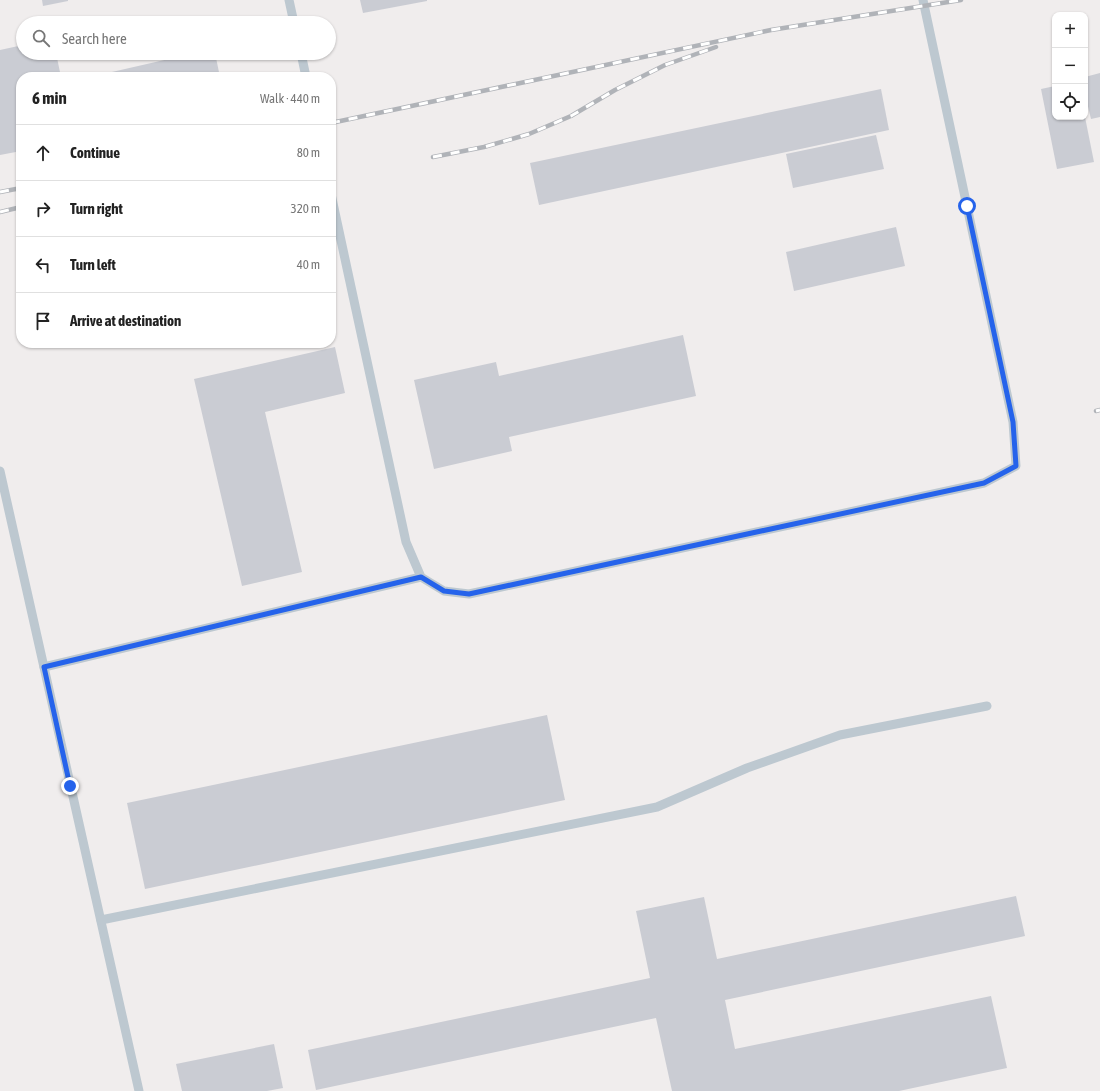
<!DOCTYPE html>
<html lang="en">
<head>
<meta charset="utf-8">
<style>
	body { margin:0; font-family:"Asap Condensed",sans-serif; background:#f6f6f6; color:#222 }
	.controls { position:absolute; right:12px; top:12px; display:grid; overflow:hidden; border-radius:8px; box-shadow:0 1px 3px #0004 }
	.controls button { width:36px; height:36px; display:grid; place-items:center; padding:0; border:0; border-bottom:1px solid #e0e0e0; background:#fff; color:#222; font:20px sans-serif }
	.stop { position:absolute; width:12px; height:12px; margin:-9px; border:3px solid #2563eb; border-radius:50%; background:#fff }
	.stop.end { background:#2563eb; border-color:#fff; box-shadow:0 1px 4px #0008 }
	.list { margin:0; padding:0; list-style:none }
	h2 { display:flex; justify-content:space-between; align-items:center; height:52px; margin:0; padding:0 16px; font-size:17px }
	h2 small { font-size:13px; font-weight:400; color:#767676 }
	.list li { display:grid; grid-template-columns:26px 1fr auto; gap:12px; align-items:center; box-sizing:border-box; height:56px; padding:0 16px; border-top:1px solid #e0e0e0 }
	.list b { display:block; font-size:15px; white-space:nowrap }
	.list em { font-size:13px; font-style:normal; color:#767676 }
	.icon { flex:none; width:22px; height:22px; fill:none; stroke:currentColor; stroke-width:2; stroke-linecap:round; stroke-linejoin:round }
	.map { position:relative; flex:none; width:1100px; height:1091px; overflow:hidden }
	.search { position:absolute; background:#fff; box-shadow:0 1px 3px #0004; left:16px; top:16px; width:320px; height:44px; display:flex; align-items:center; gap:10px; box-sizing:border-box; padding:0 14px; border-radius:22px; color:#767676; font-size:15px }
	.panel { position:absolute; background:#fff; box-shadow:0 1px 3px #0004; left:16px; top:72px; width:320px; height:276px; border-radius:16px }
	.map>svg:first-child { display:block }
	.building { fill:#caccd3 }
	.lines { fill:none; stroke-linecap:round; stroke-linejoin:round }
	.service { stroke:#bdc8d0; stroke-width:9 }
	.rail-casing { stroke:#b0b3b8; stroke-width:4.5 }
	.rail { stroke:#fff; stroke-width:3; stroke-dasharray:9; stroke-linecap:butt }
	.route { stroke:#2563eb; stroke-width:5 }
</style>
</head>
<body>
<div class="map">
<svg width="1100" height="1091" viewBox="0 0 1100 1091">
	<rect width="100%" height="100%" fill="#f0eded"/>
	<g class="building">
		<polygon points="42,0 68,0 68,1 43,6"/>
		<polygon points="360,0 427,0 427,1 363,13"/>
		<polygon points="23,45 23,53 56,53 61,77 21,77 21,151 0,155 0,50"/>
		<polygon points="195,53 215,53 220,77 90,77"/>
		<polygon points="1100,73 1100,117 1091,119 1085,94 1085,77"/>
		<polygon points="1055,86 1055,117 1085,117 1094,162 1057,169 1041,89"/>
		<polygon points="881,89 889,130 539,205 530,163"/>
		<polygon points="876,135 884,169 793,188 786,154"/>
		<polygon points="896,227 905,266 794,291 786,252"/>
		<polygon points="683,335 696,396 509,437 512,451 434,469 414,380 496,362 499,376"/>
		<polygon points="335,347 345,393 265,412 302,572 242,586 194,379"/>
		<polygon points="547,715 565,800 145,889 127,803"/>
		<polygon points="1016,896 1025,936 725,1000 735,1049 991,996 1007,1068 899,1091 672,1091 656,1018 316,1090 308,1050 650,978 636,911 704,897 717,959"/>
		<polygon points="274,1044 283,1088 267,1091 182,1091 176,1064"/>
	</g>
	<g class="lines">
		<g class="service">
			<polyline points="289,0 294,23"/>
			<polyline points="301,53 306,77"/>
			<polyline points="331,194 406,542 421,577 444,591 469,594 984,483 1016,466 1013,422 923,0"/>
			<polyline points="0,471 139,1091"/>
			<polyline points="44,667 421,577"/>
			<polyline points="101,920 657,807 747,768 840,735 987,706"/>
		</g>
		<g class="rail-casing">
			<g id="rail">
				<polyline points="331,123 771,30 961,0"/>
				<polyline points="433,157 484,147 529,134 571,116 615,90 665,65 716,47"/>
				<polyline points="0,192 21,188"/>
				<polyline points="0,212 21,207"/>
				<polyline points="1096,411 1100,410"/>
			</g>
		</g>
		<use href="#rail" class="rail"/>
	</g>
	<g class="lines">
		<polyline class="route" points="70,786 44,667 421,577 444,591 469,594 984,483 1016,466 1013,422 967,206"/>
	</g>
</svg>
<div class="controls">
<button>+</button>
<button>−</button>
<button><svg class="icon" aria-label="locate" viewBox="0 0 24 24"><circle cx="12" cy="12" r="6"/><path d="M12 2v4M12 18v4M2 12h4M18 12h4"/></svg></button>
</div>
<div class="stop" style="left:967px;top:206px"></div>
<div class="stop end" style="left:70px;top:786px"></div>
<div class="search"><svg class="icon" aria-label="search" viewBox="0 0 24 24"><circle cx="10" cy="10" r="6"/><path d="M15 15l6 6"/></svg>Search here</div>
<section class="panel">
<h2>6 min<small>Walk · 440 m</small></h2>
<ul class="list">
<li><svg class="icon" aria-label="ahead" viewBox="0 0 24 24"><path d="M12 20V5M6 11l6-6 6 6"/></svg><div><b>Continue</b></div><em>80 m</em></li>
<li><svg class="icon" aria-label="right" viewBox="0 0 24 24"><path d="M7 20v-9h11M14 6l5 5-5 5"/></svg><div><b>Turn right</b></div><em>320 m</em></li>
<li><svg class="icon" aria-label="left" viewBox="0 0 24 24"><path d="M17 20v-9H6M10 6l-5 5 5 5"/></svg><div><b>Turn left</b></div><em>40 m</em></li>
<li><svg class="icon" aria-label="arrive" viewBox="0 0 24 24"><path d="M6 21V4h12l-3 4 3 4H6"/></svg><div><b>Arrive at destination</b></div></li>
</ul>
</section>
</div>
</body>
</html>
